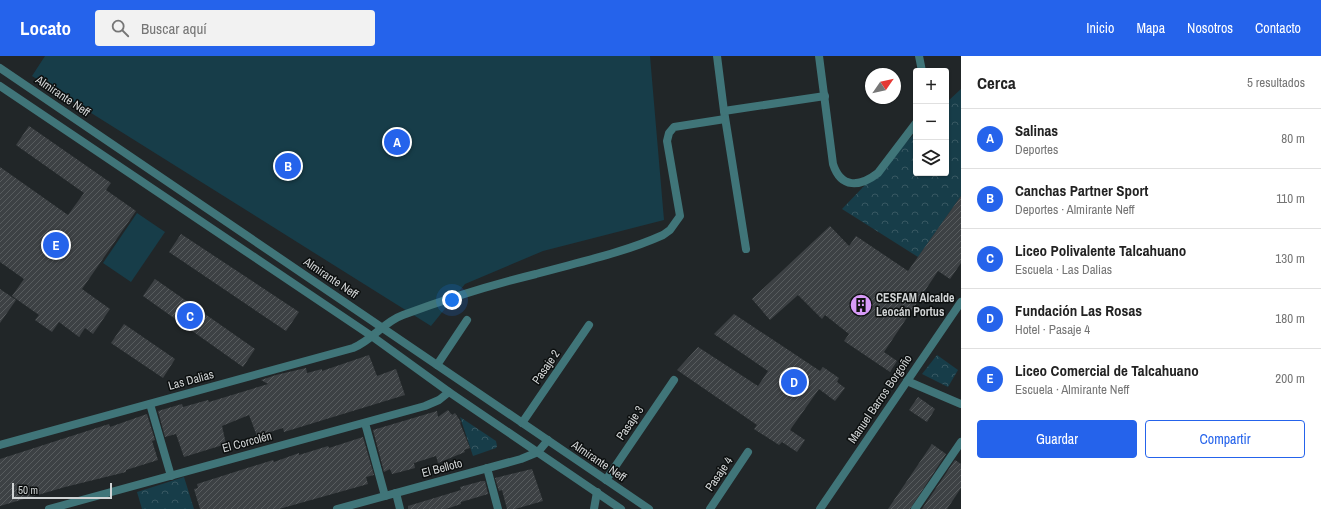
<!DOCTYPE html>
<html lang="es">
<head>
<meta charset="utf-8">
<style>
	body { margin:0; font-family:"Archivo Narrow",sans-serif; background:#f2f2f2; color:#222 }
	.controls { position:absolute; right:12px; top:12px; display:grid; overflow:hidden; border-radius:4px; box-shadow:0 1px 3px #0004 }
	.controls button { width:36px; height:36px; display:grid; place-items:center; padding:0; border:0; border-bottom:1px solid #e0e0e0; background:#fff; color:#222; font:20px sans-serif }
	.compass { position:absolute; left:865px; top:12px; width:36px; height:36px; border-radius:50%; background:#fff; box-shadow:0 1px 3px #0004; rotate:56deg }
	.scale { position:absolute; left:12px; bottom:10px; width:100px; box-sizing:border-box; padding-left:4px; border:2px solid #d1d4d5; border-top:0; font-size:11px; line-height:14px; white-space:nowrap; color:#d1d4d5; -webkit-text-stroke:3px #0c0f0f; paint-order:stroke }
	.you { position:absolute; left:452px; top:244px; width:14px; height:14px; margin:-10px; border:3px solid #fff; border-radius:50%; background:#1a73e8; box-shadow:0 0 0 6px #1a73e833 }
	.badge { display:grid; place-items:center; width:26px; height:26px; border-radius:50%; background:#2563eb; color:#fff; font-size:13px; font-weight:700 }
	.pin { position:absolute; translate:-50% -50%; border:2px solid #fff; box-shadow:0 1px 4px #0006 }
	.list { margin:0; padding:0; list-style:none }
	h2 { display:flex; justify-content:space-between; align-items:center; height:52px; margin:0; padding:0 16px; font-size:17px }
	h2 small { font-size:13px; font-weight:400; color:#767676 }
	.list li { display:grid; grid-template-columns:26px 1fr auto; gap:12px; align-items:center; box-sizing:border-box; height:60px; padding:0 16px; border-top:1px solid #e0e0e0 }
	.list b { display:block; font-size:15px; white-space:nowrap }
	.list p { margin:0; font-size:13px; white-space:nowrap; color:#767676 }
	.list em { font-size:13px; font-style:normal; color:#767676 }
	.actions { display:flex; gap:8px; padding:12px 16px }
	.actions a { flex:1; padding:9px 0; border:1px solid #2563eb; border-radius:4px; text-align:center; font-size:14px; color:#2563eb }
	.actions .main { background:#2563eb; color:#fff }
	.icon { flex:none; width:22px; height:22px; fill:none; stroke:currentColor; stroke-width:2; stroke-linecap:round; stroke-linejoin:round }
	.map { position:relative; flex:none; width:961px; height:453px; overflow:hidden }
	header { display:flex; align-items:center; gap:24px; box-sizing:border-box; height:56px; padding:0 20px; background:#2563eb; color:#fff }
	header strong { font-size:19px }
	nav { display:flex; gap:22px; margin-inline-start:auto; font-size:14px }
	.search { width:280px; height:36px; background:#f2f2f2; display:flex; align-items:center; gap:10px; box-sizing:border-box; padding:0 14px; border-radius:4px; color:#767676; font-size:15px }
	main { display:flex }
	aside { flex:1; background:#fff }
	.map>svg:first-child { display:block }
	.grass { fill:#173d49 }
	.park { fill:url(#park-crowns) }
	.building { fill:url(#building-hatch) }
	.lines { fill:none; stroke-linecap:round; stroke-linejoin:round }
	.minor { stroke:#407579; stroke-width:8 }
	.tertiary { stroke:#407579; stroke-width:8 }
	.labels { text-anchor:middle; stroke-width:3; stroke-linejoin:round; paint-order:stroke }
	.street-label { font-size:12px; fill:#d1d4d5; stroke:#0c0f0f }
	.poi-label { font-size:12px; font-weight:bold; fill:#d1d4d5; stroke:#0c0f0f; text-anchor:start }
</style>
</head>
<body>
<header>
<strong>Locato</strong>
<div class="search"><svg class="icon" aria-label="search" viewBox="0 0 24 24"><circle cx="10" cy="10" r="6"/><path d="M15 15l6 6"/></svg>Buscar aquí</div>
<nav><a>Inicio</a><a>Mapa</a><a>Nosotros</a><a>Contacto</a></nav>
</header>
<main>
<div class="map">
<svg width="961" height="453" viewBox="0 0 961 453">
	<defs>
		<pattern id="park-crowns" width="20" height="18" patternUnits="userSpaceOnUse"><rect width="20" height="18" fill="#173d49"/><path d="M2 6a3 3 0 1 1 6 0M12 15a3 3 0 1 1 6 0" fill="none" stroke="#385862"/></pattern>
		<pattern id="building-hatch" width="6" height="6" patternUnits="userSpaceOnUse"><rect width="6" height="6" fill="#3d4144"/><path d="M-1 1l2-2M0 6l6-6M5 7l2-2" fill="none" stroke="#585c5e"/></pattern>
	</defs>
	<rect width="100%" height="100%" fill="#212628"/>
	<g class="grass">
		<polygon points="45,0 650,0 664,164 543,195 465,228 431,270 32,20"/>
		<polygon points="137,157 165,176 131,226 103,207"/>
	</g>
	<g class="park">
		<polygon points="961,33 961,140 918,201 842,153 916,76 916,117 946,117 946,47"/>
		<polygon points="937,299 958,314 948,331 922,318"/>
		<polygon points="460,361 496,385 497,390 496,392 473,400"/>
		<polygon points="184,421 194,453 142,453 137,436"/>
	</g>
	<g class="building">
		<polygon points="29,70 111,127 106,134 136,155 82,233 110,253 93,278 85,272 79,281 59,266 52,276 35,264 39,259 12,240 24,223 0,206 0,111 68,159 84,137 16,89"/>
		<polygon points="961,140 961,207 950,223 938,215 884,296 897,305 890,316 844,285 849,278 825,259 822,263 798,239 770,264 752,243 830,170 849,190 856,180 908,215"/>
		<polygon points="181,178 299,256 286,275 169,196"/>
		<polygon points="155,223 255,293 243,311 143,240"/>
		<polygon points="0,233 16,244 0,267"/>
		<polygon points="734,258 820,315 823,311 839,322 837,326 845,332 835,345 819,333 790,374 805,384 797,396 782,386 779,389 754,373 757,369 677,314 698,291 758,330 768,315 714,278"/>
		<polygon points="124,268 175,303 163,322 111,287"/>
		<polygon points="369,299 377,320 396,313 405,339 284,376 283,372 257,380 249,359 222,370 226,388 184,401 176,378 165,381 158,355 182,348 183,351 208,344 209,346 268,328 261,324 276,319 306,312 307,317 322,313 322,315"/>
		<polygon points="918,341 935,353 927,366 909,354"/>
		<polygon points="448,354 452,359 455,357 461,366 460,367 470,392 464,394 465,396 438,407 436,400 414,407 415,412 404,415 392,418 390,413 384,416 373,374 437,355 438,361"/>
		<polygon points="147,358 155,384 152,385 158,404 126,414 126,416 65,431 0,450 0,403 109,368 110,371"/>
		<polygon points="363,381 374,419 366,421 368,428 279,453 200,453 194,433 198,432 197,428 273,404 274,406 299,397 299,399 328,390 329,392"/>
		<polygon points="932,388 946,398 910,453 888,453"/>
		<polygon points="955,404 961,408 961,432 947,453 922,453"/>
		<polygon points="532,413 543,445 515,453 507,453 502,434 499,435 495,422"/>
		<polygon points="482,425 485,425 488,438 461,446 461,448 446,453 408,453 408,450 461,434 460,431"/>
	</g>
	<g class="lines">
		<g class="minor">
			<polyline points="717,0 724,55 746,193"/>
			<path d="M819 0 833 108C841 133 860 131 878 117L916 67"/>
			<polyline points="919,0 922,15"/>
			<polyline points="724,55 825,40"/>
			<polyline points="437,309 467,264"/>
			<polyline points="907,325 961,348"/>
			<polyline points="150,348 171,420"/>
			<polyline points="365,367 385,440"/>
			<polyline points="522,367 589,269"/>
			<path d="M0 389 353 292C373 284 383 266 403 259 446 243 491 229 536 218 579 206 623 197 663 179L670 174 680 160 667 85 669 77 674 71 725 63"/>
			<polyline points="487,412 498,453"/>
			<polyline points="606,424 674,324"/>
			<polyline points="396,437 400,453"/>
			<polyline points="49,453 425,350 439,344 449,336"/>
			<polyline points="337,453 521,403 538,396 548,384"/>
			<polyline points="594,453 597,436"/>
			<polyline points="710,453 748,396"/>
			<polyline points="820,453 961,246"/>
			<polyline points="915,453 961,386"/>
		</g>
		<g class="tertiary">
			<polyline points="0,12 649,453"/>
			<polyline points="0,30 373,281 449,336 621,453"/>
		</g>
	</g>
	<defs>
		<g id="building-disc" transform="scale(1.15)"><circle r="9.5" fill="#d89bf8" stroke="#0c0f0f"/><path d="M-4-6H4V6H1V3H-1V6H-4ZM-2.5-4.3h1.7v1.8h-1.7ZM.8-4.3h1.7v1.8H.8ZM-2.5-1h1.7V.8h-1.7ZM.8-1h1.7V.8H.8Z" fill="#111"/></g>
	</defs>
	<g fill-rule="evenodd">
		<use href="#building-disc" x="861" y="249"/>
	</g>
	<g class="labels">
		<g class="street-label">
			<text transform="translate(63 40) rotate(34)" y="4">Almirante Neff</text>
			<text transform="translate(331 222) rotate(34)" y="4">Almirante Neff</text>
			<text transform="translate(546 311) rotate(-55)" y="4">Pasaje 2</text>
			<text transform="translate(191 324) rotate(-15)" y="4">Las Dalias</text>
			<text transform="translate(880 343) rotate(-56)" y="4">Manuel Barros Borgoño</text>
			<text transform="translate(630 367) rotate(-56)" y="4">Pasaje 3</text>
			<text transform="translate(247 386) rotate(-15)" y="4">El Corcolén</text>
			<text transform="translate(599 405) rotate(34)" y="4">Almirante Neff</text>
			<text transform="translate(442 412) rotate(-15)" y="4">El Belloto</text>
			<text transform="translate(719 418) rotate(-56)" y="4">Pasaje 4</text>
		</g>
		<g class="poi-label">
			<text x="876" y="246">CESFAM Alcalde<tspan x="876" dy="14">Leocán Portus</tspan></text>
		</g>
	</g>
</svg>
<div class="controls">
<button>+</button>
<button>−</button>
<button><svg class="icon" aria-label="layers" viewBox="0 0 24 24"><path d="M12 4l9 5-9 5-9-5zM3 14l9 5 9-5"/></svg></button>
</div>
<svg class="compass" viewBox="-18 -18 36 36"><path d="M0-13l5 13h-10z" fill="#e53935"/><path d="M0 13l5-13h-10z" fill="#767676"/></svg>
<div class="scale">50 m</div>
<div class="you"></div>
<div class="pin badge" style="left:397px;top:86px">A</div>
<div class="pin badge" style="left:288px;top:110px">B</div>
<div class="pin badge" style="left:190px;top:260px">C</div>
<div class="pin badge" style="left:794px;top:326px">D</div>
<div class="pin badge" style="left:56px;top:189px">E</div>
</div>
<aside>
<h2>Cerca<small>5 resultados</small></h2>
<ul class="list">
<li><span class="badge">A</span><div><b>Salinas</b><p>Deportes</p></div><em>80 m</em></li>
<li><span class="badge">B</span><div><b>Canchas Partner Sport</b><p>Deportes · Almirante Neff</p></div><em>110 m</em></li>
<li><span class="badge">C</span><div><b>Liceo Polivalente Talcahuano</b><p>Escuela · Las Dalias</p></div><em>130 m</em></li>
<li><span class="badge">D</span><div><b>Fundación Las Rosas</b><p>Hotel · Pasaje 4</p></div><em>180 m</em></li>
<li><span class="badge">E</span><div><b>Liceo Comercial de Talcahuano</b><p>Escuela · Almirante Neff</p></div><em>200 m</em></li>
</ul>
<div class="actions"><a class="main">Guardar</a><a>Compartir</a></div>
</aside>
</main>
</body>
</html>
